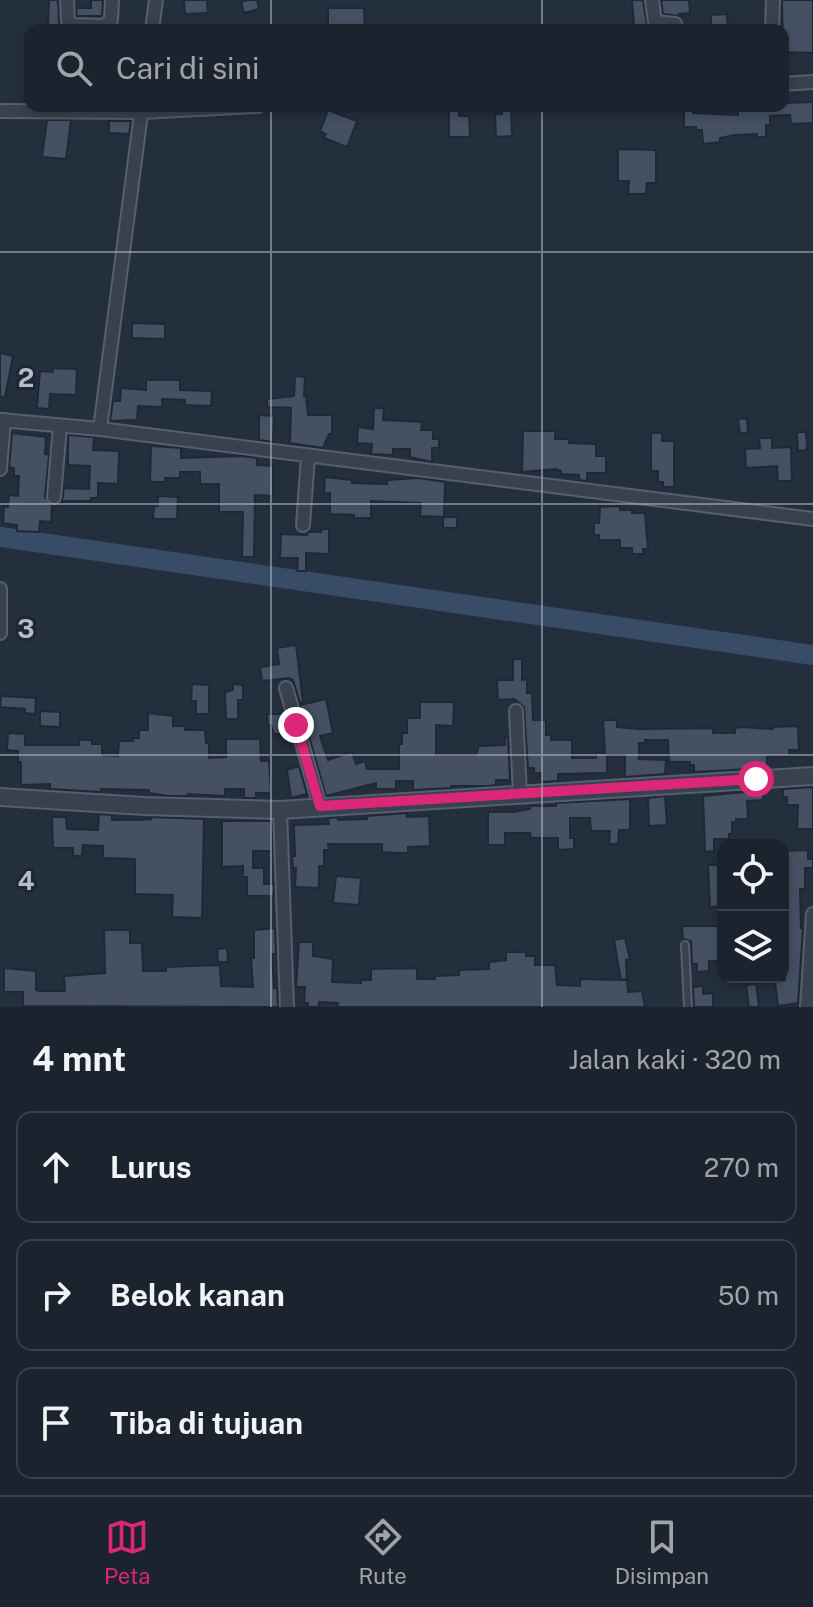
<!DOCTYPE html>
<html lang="id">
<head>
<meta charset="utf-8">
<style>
	body { margin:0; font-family:"Public Sans",sans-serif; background:#242b36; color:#f1f3f6 }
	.controls { position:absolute; right:24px; bottom:24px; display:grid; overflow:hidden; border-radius:16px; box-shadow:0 4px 12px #0003 }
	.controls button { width:72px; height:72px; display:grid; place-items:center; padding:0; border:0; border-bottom:2px solid #39404a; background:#1b232e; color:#f1f3f6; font:40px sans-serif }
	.stop { position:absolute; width:24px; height:24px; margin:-18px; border:6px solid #db2777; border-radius:50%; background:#fff }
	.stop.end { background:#db2777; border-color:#fff; box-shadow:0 2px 8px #0008 }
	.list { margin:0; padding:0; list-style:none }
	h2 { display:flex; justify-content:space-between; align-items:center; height:104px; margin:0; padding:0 32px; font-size:34px }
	h2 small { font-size:26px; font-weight:400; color:#a0a4aa }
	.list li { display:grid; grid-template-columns:52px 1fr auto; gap:24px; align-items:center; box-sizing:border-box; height:112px; margin:0 16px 16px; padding:0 16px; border:2px solid #39404a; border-radius:16px }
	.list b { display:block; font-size:30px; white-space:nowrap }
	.list em { font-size:26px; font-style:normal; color:#a0a4aa }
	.icon { flex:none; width:44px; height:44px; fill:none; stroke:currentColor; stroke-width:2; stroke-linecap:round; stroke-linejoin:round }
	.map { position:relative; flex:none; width:813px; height:1007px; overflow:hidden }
	.search { position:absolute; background:#1b232e; box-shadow:0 4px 12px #0003; left:24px; right:24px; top:24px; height:88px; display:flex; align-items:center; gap:20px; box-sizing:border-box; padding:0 28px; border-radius:16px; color:#a0a4aa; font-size:30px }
	.sheet { height:488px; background:#1b232e }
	nav { display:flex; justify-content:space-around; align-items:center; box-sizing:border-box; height:112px; border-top:2px solid #39404a; background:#1b232e; font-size:22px; color:#a0a4aa }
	nav a { display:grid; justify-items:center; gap:4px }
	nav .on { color:#db2777 }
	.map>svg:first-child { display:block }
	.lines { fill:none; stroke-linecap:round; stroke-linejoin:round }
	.river { stroke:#394c67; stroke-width:20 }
	.building { fill:#455162; stroke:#1f2835; stroke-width:2 }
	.service-casing { stroke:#565f6c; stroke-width:10 }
	.minor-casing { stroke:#565f6c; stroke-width:16 }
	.tertiary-casing { stroke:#565f6c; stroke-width:20 }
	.service { stroke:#38414e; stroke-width:6 }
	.minor { stroke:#38414e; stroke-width:12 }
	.tertiary { stroke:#38414e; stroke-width:16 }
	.route { stroke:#db2777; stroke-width:10 }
	.grid { fill:none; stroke:#b4bcc9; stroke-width:2; stroke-opacity:0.55 }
	.grid-label { font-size:26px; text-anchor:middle; font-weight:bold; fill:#b4bcc9; stroke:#1d2633; stroke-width:6; stroke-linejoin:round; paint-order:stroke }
</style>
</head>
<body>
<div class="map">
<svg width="813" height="1007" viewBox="0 0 813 1007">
	<rect width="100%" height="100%" fill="#242f3e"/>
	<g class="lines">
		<polyline class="river" points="0,537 813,655"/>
	</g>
	<g class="building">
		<polygon points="49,0 58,0 59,23 64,30 48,26"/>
		<polygon points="91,0 103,0 102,16 77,16 76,8 91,8"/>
		<polygon points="184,0 207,0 208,13 185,14"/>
		<polygon points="248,0 257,0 259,9 244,13 241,2"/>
		<polygon points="632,0 643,0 647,25 634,27"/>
		<polygon points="661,0 689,0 690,13 679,14 679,16 663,14"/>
		<polygon points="782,0 813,0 813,53 783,52"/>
		<polygon points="328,8 364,8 365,30 328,30"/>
		<polygon points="727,14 728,30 711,30 711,15"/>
		<polygon points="813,102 813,123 791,124 790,115 770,116 770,125 766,125 766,137 757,137 757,134 735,135 720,138 720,142 703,144 702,130 696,130 696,127 684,127 684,106 692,106 693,113 738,115 738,106 783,106 783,103"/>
		<polygon points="502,108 511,108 512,136 496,137 495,114 502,114"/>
		<polygon points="449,109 459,109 459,116 469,116 470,137 449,137"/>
		<polygon points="328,110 357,121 347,147 324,138 326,134 320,131"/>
		<polygon points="47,120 71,120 66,159 42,157"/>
		<polygon points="109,121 131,121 129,134 109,133"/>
		<polygon points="618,149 656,150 656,183 647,183 646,194 628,194 629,181 618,181"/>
		<polygon points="132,323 165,324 165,339 132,338"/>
		<polygon points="0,353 13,356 5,397 0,397"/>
		<polygon points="53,368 77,369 76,395 50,394 49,409 37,408 40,371 53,372"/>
		<polygon points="295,376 305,377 304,396 306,396 308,415 332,415 332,434 329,434 323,448 290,443 291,408 267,407 267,399 294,396"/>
		<polygon points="146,380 180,380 180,390 212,391 211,406 185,405 185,400 162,399 162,407 138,406 137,420 110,421 113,401 120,401 121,388 146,390"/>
		<polygon points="374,408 384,408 383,420 422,422 421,430 433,430 433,439 439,439 439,448 432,448 432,462 410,457 410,449 393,449 393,455 371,454 372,444 357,443 358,427 373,429"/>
		<polygon points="259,415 274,416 273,442 259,440"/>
		<polygon points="747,418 748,433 740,433 738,419"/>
		<polygon points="523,431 555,431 555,439 569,439 569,443 596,444 596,456 606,456 606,473 587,473 587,481 579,480 579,475 561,474 561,471 556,469 522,472"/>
		<polygon points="797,432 806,432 807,450 798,451"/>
		<polygon points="12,433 46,437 45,454 49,455 45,497 52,506 51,522 40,521 39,532 17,531 17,525 3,523 4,507 8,507 9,495 18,496 19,476 14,476 14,468 9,467"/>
		<polygon points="651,433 662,433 662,441 674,441 674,487 663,487 663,482 658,482 658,471 651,471"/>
		<polygon points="68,435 94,437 93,450 119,451 118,484 98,483 98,498 91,498 91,501 62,501 64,488 89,489 90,466 68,465"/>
		<polygon points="759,438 772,438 772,448 791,447 792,481 778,481 777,466 746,468 745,449 760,448"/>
		<polygon points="151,446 181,448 181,458 241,456 257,458 257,465 273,466 273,496 255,495 254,557 242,557 243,512 219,512 219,484 200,484 200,472 180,472 180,478 165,478 165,482 150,482"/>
		<polygon points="325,477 352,480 352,483 387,484 387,480 419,478 445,482 444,517 457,517 457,528 443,528 443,517 420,516 421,503 371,501 371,518 354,518 354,515 330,514 330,493 324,493"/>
		<polygon points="158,496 178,497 177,519 153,519 154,506 158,506"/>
		<polygon points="620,506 620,510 632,510 632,513 645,513 648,549 643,549 643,554 632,554 632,548 620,548 620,540 599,540 599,535 594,535 594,523 599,523 600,507"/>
		<polygon points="321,529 329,529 329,554 306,553 306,571 297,571 298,558 280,558 281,534 307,535 308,532 321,532"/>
		<polygon points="296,645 303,702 300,703 293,680 289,678 262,681 260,667 279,664 277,648"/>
		<polygon points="513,659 522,659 522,680 527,679 527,693 532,693 533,720 546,720 546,735 551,735 551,740 572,740 572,758 596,758 596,753 605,753 603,720 617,720 617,727 639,729 713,728 713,733 735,733 735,728 742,727 773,729 773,727 798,726 799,750 789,750 789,756 767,756 767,768 694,772 694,765 690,765 690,762 669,762 668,740 645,740 645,743 639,743 639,759 666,760 665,774 625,777 625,755 607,755 607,773 558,774 558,781 541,782 541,773 534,773 534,768 528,768 524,707 514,699 498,700 497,680 513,680"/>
		<polygon points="192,684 209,685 209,714 196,714 196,701 191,701"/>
		<polygon points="233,684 243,685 243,700 238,700 238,719 226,719 225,692 233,690"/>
		<polygon points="1,696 36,698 35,714 25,713 25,709 0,707"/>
		<polygon points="326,699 333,733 320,736 328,760 352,752 356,764 365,761 367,769 399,769 399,744 402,744 402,733 407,733 407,718 420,718 420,702 454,702 453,726 436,725 436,755 476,755 479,746 505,745 505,737 508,737 510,780 496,780 496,785 490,786 451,786 451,788 413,790 413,781 396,781 396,789 376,789 376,783 326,796 300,705"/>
		<polygon points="40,711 60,712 60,727 40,726"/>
		<polygon points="148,713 173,716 173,726 185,726 185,730 205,730 206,743 209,743 209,758 226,757 226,739 260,739 261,761 269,761 271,793 256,793 256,798 244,798 244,789 225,789 225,796 188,794 188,796 168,796 149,793 149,790 101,789 101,792 50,789 50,784 21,785 21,762 18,762 18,751 7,750 8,733 25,734 25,745 79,745 79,740 92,740 92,744 102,744 102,755 118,756 119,741 133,741 133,738 139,738 139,730 148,730"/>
		<polygon points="267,714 284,714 290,734 274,734 271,725 268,726"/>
		<polygon points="299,766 307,794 291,798 287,770"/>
		<polygon points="813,787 813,829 797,829 798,805 787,805 787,797 783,797 783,789"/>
		<polygon points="763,790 763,800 747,801 748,819 736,819 736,822 732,822 732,834 729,834 729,839 714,839 714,851 705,852 703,796"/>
		<polygon points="665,796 667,825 649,826 648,798"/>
		<polygon points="630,799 630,830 619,830 618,844 609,844 610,831 591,831 590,818 570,818 570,838 574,838 574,849 558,850 558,838 531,838 530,833 505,833 505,845 488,845 488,812 513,812 530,809 530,806 556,806 556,803"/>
		<polygon points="407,813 407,817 429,816 430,846 408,847 408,853 396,853 382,852 382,844 328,844 329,850 324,850 324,866 319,866 319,888 295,887 296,868 293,868 292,856 295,856 294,825 329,824 328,818 338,817 338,820 367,819 367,816"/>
		<polygon points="99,814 112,815 112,820 140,820 151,819 151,817 204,819 202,918 172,917 173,895 135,894 135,859 103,858 103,846 83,845 82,856 73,856 73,848 53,848 52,817 66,817 67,829 98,830"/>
		<polygon points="222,821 271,821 272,851 253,851 253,868 264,868 264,884 274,884 274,896 247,896 247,877 243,877 243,866 222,867"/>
		<polygon points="808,850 808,859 813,859 813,868 805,868 805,889 800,889 801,928 803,928 798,1003 778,1006 775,982 785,980 783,851"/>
		<polygon points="708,865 723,865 723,906 710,907"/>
		<polygon points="336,876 361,878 359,905 333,903"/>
		<polygon points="682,926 723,926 721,961 709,961 709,971 697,972 697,964 692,964 691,941 683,939"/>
		<polygon points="275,928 276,954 272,954 274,988 277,988 278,1007 23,1006 23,992 4,992 4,968 36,971 36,990 39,991 65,991 64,976 105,973 104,930 130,930 130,943 142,943 143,971 166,971 166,967 220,965 221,986 253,987 251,958 254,958 254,930"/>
		<polygon points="625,938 630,959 626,960 627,979 621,980 627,980 628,992 642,991 645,1007 337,1007 338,1003 319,1002 319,1007 308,1007 308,1003 304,1003 305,987 296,987 299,942 313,942 313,956 333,959 332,982 361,983 361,980 371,980 371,969 417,968 417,979 435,979 435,976 459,975 459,970 489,969 489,962 506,960 506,952 526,952 526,956 535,956 535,965 555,965 557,985 580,986 580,979 621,980 614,940"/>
		<polygon points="227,948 228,962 218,962 217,949"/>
		<polygon points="756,984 759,1007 749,1007 746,985"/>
		<polygon points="703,986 703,994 713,993 713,1007 694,1007 693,987"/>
	</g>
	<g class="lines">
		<g class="service-casing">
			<polyline id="service" points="685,945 688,1007"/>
		</g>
		<g class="minor-casing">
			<g id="minor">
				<polyline points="67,0 68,22 73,25 104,26 111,20 112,0"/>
				<polyline points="652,0 655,22 675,24 677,30"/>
				<polyline points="152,30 156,0"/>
				<polyline points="772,30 773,0"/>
				<polyline points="783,84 813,82"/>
				<polyline points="0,111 142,112 258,106"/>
				<polyline points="0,420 100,429 813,519"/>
				<polyline points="100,429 142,106"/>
				<polyline points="0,469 4,420"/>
				<polyline points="54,497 60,426"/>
				<polyline points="303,525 308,457"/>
				<polyline points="0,589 0,633"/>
				<polyline points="286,688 320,806"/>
				<polyline points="516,711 520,795"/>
				<polyline points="280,810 287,1007"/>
				<polyline points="807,1007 813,914"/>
			</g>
		</g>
		<g class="tertiary-casing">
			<polyline id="tertiary" points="0,797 144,806 280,810 813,776"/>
		</g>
		<use href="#service" class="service"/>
		<use href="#minor" class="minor"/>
		<use href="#tertiary" class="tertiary"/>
	</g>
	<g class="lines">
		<polyline class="route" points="296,725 320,806 756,779"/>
	</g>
	<path class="grid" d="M271 0V30M542 0V30M271 106V1007M542 106V1007M0 252H813M0 504H813M0 755H813"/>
	<g class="grid-label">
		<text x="26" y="387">2</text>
		<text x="26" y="638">3</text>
		<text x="26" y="890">4</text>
	</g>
</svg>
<div class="controls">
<button><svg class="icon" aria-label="locate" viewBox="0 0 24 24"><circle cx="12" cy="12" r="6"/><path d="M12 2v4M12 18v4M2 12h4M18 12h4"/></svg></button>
<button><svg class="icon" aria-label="layers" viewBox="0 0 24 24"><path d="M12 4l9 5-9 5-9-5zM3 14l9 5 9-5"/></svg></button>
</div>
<div class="stop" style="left:756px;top:779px"></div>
<div class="stop end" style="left:296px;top:725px"></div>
<div class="search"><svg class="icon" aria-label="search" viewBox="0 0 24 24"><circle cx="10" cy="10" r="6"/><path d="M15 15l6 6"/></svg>Cari di sini</div>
</div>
<section class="sheet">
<h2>4 mnt<small>Jalan kaki · 320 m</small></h2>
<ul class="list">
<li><svg class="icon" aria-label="ahead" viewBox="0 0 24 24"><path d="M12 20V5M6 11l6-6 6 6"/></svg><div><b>Lurus</b></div><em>270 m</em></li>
<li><svg class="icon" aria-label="right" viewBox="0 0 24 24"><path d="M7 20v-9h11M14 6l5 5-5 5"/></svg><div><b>Belok kanan</b></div><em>50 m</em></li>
<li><svg class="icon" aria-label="arrive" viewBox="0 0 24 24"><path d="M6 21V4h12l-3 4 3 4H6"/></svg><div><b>Tiba di tujuan</b></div></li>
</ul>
</section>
<nav>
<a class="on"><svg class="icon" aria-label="map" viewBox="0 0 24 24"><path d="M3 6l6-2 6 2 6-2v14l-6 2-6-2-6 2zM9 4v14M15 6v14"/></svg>Peta</a>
<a><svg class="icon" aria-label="directions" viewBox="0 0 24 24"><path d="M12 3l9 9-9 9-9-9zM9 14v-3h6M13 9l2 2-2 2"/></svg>Rute</a>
<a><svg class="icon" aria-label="saved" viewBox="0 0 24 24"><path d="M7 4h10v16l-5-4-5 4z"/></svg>Disimpan</a>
</nav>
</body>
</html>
